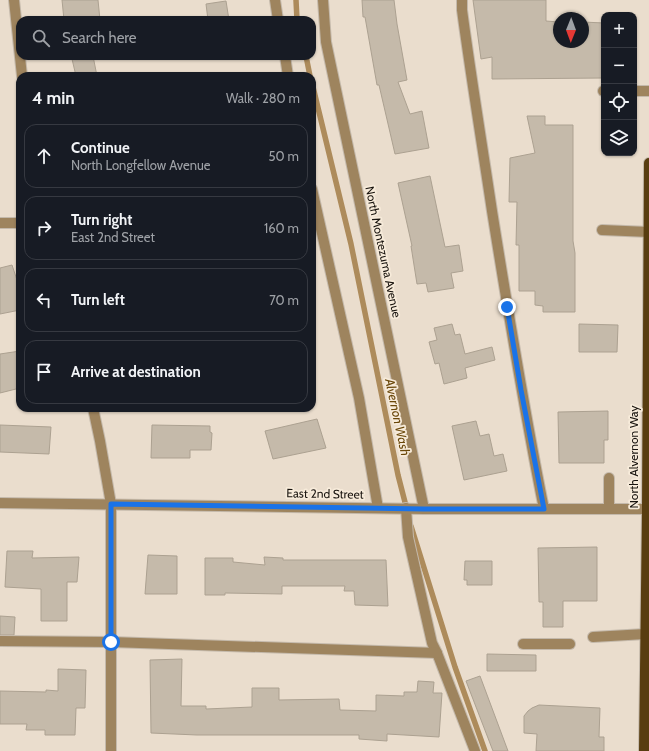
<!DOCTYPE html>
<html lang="en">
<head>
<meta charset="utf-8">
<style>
	body { margin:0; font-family:Cabin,sans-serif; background:#242831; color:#f1f3f6 }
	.controls { position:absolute; right:12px; top:12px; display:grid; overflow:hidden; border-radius:8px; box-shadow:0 1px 3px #0004 }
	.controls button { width:36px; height:36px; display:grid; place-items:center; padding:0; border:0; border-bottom:1px solid #363941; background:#171b24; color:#f1f3f6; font:20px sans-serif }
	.compass { position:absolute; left:553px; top:12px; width:36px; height:36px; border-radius:50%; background:#171b24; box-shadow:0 1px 3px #0004; rotate:181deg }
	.stop { position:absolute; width:12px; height:12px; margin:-9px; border:3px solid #1a73e8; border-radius:50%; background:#fff }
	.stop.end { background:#1a73e8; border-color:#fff; box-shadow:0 1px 4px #0008 }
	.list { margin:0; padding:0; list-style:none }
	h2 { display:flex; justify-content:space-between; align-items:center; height:52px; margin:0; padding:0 16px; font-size:17px }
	h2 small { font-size:13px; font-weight:400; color:#9ea1a6 }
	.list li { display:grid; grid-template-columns:26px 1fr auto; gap:12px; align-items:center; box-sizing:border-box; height:64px; margin:0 8px 8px; padding:0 8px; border:1px solid #363941; border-radius:12px }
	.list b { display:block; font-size:15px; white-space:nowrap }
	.list p { margin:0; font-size:13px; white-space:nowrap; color:#9ea1a6 }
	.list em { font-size:13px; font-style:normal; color:#9ea1a6 }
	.icon { flex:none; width:22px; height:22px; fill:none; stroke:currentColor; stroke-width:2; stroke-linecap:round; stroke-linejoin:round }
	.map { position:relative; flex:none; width:649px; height:751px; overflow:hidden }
	.search { position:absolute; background:#171b24; box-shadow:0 1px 3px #0004; left:16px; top:16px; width:300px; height:44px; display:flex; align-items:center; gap:10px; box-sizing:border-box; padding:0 14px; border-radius:12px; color:#9ea1a6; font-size:15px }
	.panel { position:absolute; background:#171b24; box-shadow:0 1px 3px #0004; left:16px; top:72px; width:300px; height:340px; border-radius:12px }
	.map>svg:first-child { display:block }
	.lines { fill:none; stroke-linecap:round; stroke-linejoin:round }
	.stream { stroke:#ad8b5b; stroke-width:5.5 }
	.building { fill:#c5baaa; stroke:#aca191 }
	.service-casing { stroke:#c4b9ab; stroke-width:12 }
	.minor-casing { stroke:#c4b9ab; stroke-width:12 }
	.primary-casing { stroke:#c4b9ab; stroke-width:12 }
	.service { stroke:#9e845e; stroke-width:10 }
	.minor { stroke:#9e845e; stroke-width:10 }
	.primary { stroke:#583d10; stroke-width:10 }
	.route { stroke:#1a73e8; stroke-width:5 }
	.labels { text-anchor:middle; stroke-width:3.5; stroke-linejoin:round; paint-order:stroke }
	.street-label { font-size:12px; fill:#18130e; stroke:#f7ebda }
	.water-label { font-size:13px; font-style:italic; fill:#6a4709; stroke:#f7ebda }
</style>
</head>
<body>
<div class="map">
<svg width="649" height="751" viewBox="0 0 649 751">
	<rect width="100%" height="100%" fill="#eaddcd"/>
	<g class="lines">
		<g class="stream">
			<polyline points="296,0 297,20"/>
			<polyline points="306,56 310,76"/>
			<polyline points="312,83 351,244 398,475 407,510"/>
			<polyline points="411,526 455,667 485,751"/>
		</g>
	</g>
	<g class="building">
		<polygon points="62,0 98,0 100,20 64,20"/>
		<polygon points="362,0 394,0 397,24 407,80 398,82 410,114 422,111 429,148 395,154 379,85 377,85 365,17 363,17"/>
		<polygon points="473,0 546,0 546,21 559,22 559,42 583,42 583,22 604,23 604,78 492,79 492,57 481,59"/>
		<polygon points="226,1 229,20 208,20 206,4"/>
		<polygon points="86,56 93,56 97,76 76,76 72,59"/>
		<polygon points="527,116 545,116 545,125 573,125 573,241 575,253 575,312 543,312 543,306 535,305 535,291 519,291 519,245 516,245 517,202 509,202 510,158 535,153"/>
		<polygon points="430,176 445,247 459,245 463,271 451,273 454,288 428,292 426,283 417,284 411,246 412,246 398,183"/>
		<polygon points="12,265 20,289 20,310 0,314 0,268"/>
		<polygon points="452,324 455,335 460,334 465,354 492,347 495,360 465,368 467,378 444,384 439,363 435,364 429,342 437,340 434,328"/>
		<polygon points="579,324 618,325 617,352 579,352"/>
		<polygon points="20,351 20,388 0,393 0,354"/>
		<polygon points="608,411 608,440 604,440 604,463 559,463 558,412"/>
		<polygon points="317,419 326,448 273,459 265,431"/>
		<polygon points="476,421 480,436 489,434 494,456 503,454 507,471 464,480 452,426"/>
		<polygon points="0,425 51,427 49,454 0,452"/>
		<polygon points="152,425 210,426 210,432 212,433 211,450 190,450 190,458 151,458"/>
		<polygon points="597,547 597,601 563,601 563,627 543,627 543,602 539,602 538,548"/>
		<polygon points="7,551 33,551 32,558 79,557 77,582 67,582 67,621 41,621 41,589 5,587"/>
		<polygon points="148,555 177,556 177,594 145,594"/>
		<polygon points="264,557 283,558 283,560 386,560 388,606 355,605 354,591 344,591 345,586 282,586 282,594 225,593 225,595 205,595 205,558 233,558 233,562 265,565"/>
		<polygon points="465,561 492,561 492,585 467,585 467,580 464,580"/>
		<polygon points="0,616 15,617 14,635 0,635"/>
		<polygon points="487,654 536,655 536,671 487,671"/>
		<polygon points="182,659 181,706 206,706 206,709 252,707 252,688 279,688 279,700 339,699 340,710 376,711 376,695 404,696 404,692 417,692 418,681 434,682 433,693 442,693 439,737 387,734 387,741 359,739 359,735 197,735 151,733 150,660"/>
		<polygon points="58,669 86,670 85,708 76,708 75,735 45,735 45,730 26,730 27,724 0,724 0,691 46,692 46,690 58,691"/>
		<polygon points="480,676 508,751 493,751 466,681"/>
		<polygon points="539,705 600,708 599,737 604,737 604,751 536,751 537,734 524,733 524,716 528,711 532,708"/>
	</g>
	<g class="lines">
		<g class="service-casing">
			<g id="service">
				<path d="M462 0V10C471 77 482 144 492 211 508 311 524 410 544 509"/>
				<polyline points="603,91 604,91"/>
				<polyline points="634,91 649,91"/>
				<polyline points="602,230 649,232"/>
				<polyline points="406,508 408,537 432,643 437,653 475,751"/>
				<polyline points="609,509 609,478"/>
				<polyline points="593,637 645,634"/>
				<polyline points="0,641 111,642 437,653"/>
				<polyline points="523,644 570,644"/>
			</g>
		</g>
		<g class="minor-casing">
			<g id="minor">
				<polyline points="14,0 22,76"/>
				<polyline points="275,0 278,20"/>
				<polyline points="323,0 326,42 424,509"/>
				<polyline points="285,56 288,76"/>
				<polyline points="312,189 359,398 378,508"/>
				<polyline points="0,223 20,223"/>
				<polyline points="93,408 100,441 111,504 111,751"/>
				<polyline points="0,503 424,509 649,509"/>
			</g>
		</g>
		<g class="primary-casing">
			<polyline id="primary" points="644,751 647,509 649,163"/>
		</g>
		<use href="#service" class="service"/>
		<use href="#minor" class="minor"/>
		<use href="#primary" class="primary"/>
	</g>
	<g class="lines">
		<polyline class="route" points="111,642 111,504 424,509 544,509 521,390 507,307"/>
	</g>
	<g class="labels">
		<g class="street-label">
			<text transform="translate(383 252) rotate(78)" y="4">North Montezuma Avenue</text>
			<text transform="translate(634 457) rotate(-90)" y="4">North Alvernon Way</text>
			<text transform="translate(325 494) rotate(1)" y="4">East 2nd Street</text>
		</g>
		<g class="water-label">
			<text transform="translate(398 417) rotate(78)" y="5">Alvernon Wash</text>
		</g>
	</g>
</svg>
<div class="controls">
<button>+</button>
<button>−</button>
<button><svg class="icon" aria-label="locate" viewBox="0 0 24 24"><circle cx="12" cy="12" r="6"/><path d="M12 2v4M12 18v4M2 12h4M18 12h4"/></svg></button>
<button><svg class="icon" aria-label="layers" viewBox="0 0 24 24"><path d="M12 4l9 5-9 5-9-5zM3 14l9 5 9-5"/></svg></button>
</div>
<svg class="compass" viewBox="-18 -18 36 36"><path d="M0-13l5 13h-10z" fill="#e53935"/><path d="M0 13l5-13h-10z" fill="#9ea1a6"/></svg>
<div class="stop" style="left:111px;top:642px"></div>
<div class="stop end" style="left:507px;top:307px"></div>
<div class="search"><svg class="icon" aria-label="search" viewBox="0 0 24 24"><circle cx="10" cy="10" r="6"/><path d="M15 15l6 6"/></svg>Search here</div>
<section class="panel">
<h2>4 min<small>Walk · 280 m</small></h2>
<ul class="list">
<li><svg class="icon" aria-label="ahead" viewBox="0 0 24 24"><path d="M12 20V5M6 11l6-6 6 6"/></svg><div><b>Continue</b><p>North Longfellow Avenue</p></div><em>50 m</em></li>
<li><svg class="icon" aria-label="right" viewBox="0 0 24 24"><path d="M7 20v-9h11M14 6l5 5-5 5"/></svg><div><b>Turn right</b><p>East 2nd Street</p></div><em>160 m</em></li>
<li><svg class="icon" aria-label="left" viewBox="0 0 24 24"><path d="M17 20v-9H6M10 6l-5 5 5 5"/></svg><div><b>Turn left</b></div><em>70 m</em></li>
<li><svg class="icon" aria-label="arrive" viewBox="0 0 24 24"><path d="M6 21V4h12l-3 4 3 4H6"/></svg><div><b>Arrive at destination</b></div></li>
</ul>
</section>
</div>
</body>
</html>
